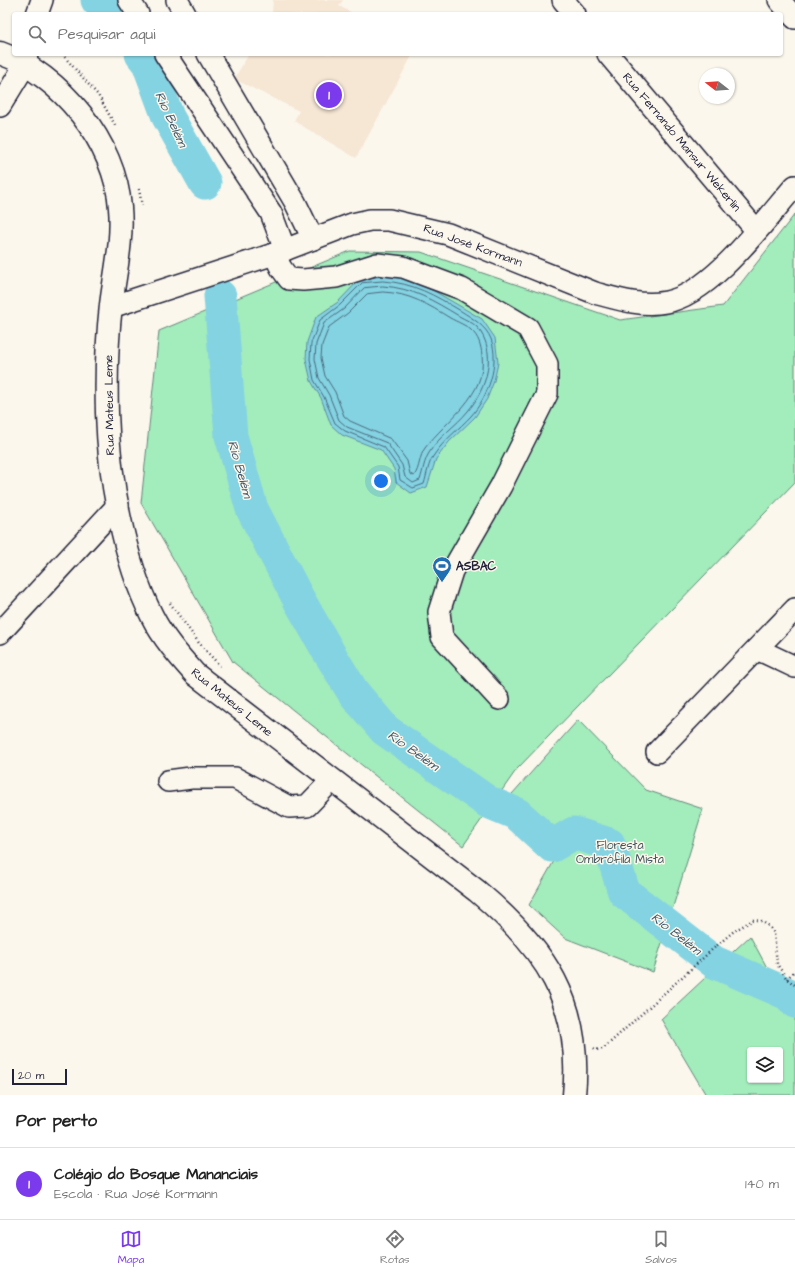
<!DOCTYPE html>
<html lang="pt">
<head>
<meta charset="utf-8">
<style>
	body { margin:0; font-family:"Architects Daughter",sans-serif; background:#f2f2f2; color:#222 }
	.controls { position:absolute; right:12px; bottom:12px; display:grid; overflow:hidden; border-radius:4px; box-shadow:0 1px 3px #0004 }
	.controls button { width:36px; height:36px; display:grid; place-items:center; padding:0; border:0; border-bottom:1px solid #e0e0e0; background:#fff; color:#222; font:20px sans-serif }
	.compass { position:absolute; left:699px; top:68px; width:36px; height:36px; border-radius:50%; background:#fff; box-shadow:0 1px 3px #0004; rotate:287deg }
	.scale { position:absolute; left:12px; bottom:10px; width:55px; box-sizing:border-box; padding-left:4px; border:2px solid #22223b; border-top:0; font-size:11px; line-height:14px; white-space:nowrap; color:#22223b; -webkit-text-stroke:3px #fbf7ec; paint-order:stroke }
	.you { position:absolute; left:381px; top:481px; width:14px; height:14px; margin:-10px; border:3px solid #fff; border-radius:50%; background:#1a73e8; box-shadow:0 0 0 6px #1a73e833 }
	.badge { display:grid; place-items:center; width:26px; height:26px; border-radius:50%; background:#7c3aed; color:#fff; font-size:13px; font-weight:700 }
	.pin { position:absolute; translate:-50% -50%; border:2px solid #fff; box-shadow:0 1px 4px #0006 }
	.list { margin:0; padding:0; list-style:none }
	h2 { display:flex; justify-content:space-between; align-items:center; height:52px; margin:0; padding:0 16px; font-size:17px }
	h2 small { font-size:13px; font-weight:400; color:#767676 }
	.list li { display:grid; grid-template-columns:26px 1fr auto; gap:12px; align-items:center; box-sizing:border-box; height:72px; padding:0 16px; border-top:1px solid #e0e0e0 }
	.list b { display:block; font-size:15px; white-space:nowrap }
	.list p { margin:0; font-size:13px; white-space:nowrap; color:#767676 }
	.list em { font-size:13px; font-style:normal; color:#767676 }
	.icon { flex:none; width:22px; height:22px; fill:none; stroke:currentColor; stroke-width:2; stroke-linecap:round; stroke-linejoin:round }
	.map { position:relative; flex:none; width:795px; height:1095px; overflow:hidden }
	.search { position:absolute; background:#fff; box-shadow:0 1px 3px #0004; left:12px; right:12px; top:12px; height:44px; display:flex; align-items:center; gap:10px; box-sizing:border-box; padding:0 14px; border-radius:4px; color:#767676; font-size:15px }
	.sheet { height:124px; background:#fff }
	nav { display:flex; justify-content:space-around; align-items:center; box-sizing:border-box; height:56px; border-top:1px solid #e0e0e0; background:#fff; font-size:11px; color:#767676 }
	nav a { display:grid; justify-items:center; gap:2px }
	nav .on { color:#7c3aed }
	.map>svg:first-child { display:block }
	.built { fill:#f6e6d4 }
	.green { fill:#a3ecbb; stroke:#62877b; fill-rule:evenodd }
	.water { fill:#84d3e2; stroke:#5d8c9f }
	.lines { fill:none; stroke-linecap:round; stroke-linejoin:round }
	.shore { stroke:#49697e; stroke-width:1 }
	.river { stroke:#84d3e2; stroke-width:33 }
	.minor-casing { stroke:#22223b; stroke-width:24 }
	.major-casing { stroke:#22223b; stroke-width:25 }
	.path { stroke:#22223b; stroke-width:2.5; stroke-dasharray:1 3; stroke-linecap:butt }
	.minor { stroke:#fbf7ec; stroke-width:21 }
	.major { stroke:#fbf7ec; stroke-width:22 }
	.labels { text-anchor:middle; stroke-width:3; stroke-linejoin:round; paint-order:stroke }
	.street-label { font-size:12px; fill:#22223b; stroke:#fbf7ec }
	.poi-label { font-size:12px; font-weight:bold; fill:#22223b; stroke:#fbf7ec; text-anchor:start }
	.park-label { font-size:12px; fill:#42545b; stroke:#fbf7ec }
	.water-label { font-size:13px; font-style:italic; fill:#3f576d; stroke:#fbf7ec }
</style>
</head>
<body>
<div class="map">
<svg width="795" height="1095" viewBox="0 0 795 1095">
	<rect width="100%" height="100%" fill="#fbf7ec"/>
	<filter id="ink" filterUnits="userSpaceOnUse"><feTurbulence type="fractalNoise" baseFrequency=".025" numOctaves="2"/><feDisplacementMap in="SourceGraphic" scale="8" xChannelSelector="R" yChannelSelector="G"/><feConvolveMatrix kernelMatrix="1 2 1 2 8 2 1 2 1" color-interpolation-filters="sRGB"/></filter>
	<g filter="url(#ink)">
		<g class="built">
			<polygon points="273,0 343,0 339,6 354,14 272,14"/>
			<polygon points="249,54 413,54 356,158 294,121 299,111 234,79"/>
		</g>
		<g class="green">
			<polygon points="795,214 795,482 517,769 463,846 233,662 141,503 159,331 350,251 421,252 620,320 723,306"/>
			<polygon points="578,720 646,790 703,809 653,972 565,938 529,905 554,861 496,812"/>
			<path d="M750 936 771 975 795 994V1095H706L661 1019ZM750 1050H780V1080H750Z"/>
		</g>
		<polygon class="water" points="383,276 404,278 434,291 482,319 495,338 498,363 494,381 487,399 475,417 449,442 436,459 427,487 411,493 396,482 394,469 381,450 342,435 331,425 321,398 311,381 306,359 307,342 316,317 338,302 360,279"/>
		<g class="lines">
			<g class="shore">
				<path d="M383 281C414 283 434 295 461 311 472 318 486 326 491 339 500 364 488 397 471 416 459 429 444 440 434 455 428 463 427 475 424 484L413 488 400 480 398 467 384 447 345 431 335 423 324 397 314 380 310 359 311 343 320 320 340 305 362 283Z"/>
				<path d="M383 286C413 288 434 301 459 316 464 319 472 322 477 327 498 352 487 388 468 411 456 426 439 436 429 453 424 461 423 471 420 480L413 483 405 477 402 465 387 443 347 427 339 420 329 395 319 378 315 359 316 344 324 323 344 309 364 288Z"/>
				<path d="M383 292C409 293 429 305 450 318 457 322 466 325 471 330 479 337 481 346 482 355 487 396 447 419 425 448 419 456 420 468 414 476L410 474 407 461 391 439 350 421 344 416 335 392 325 376 321 358 322 345 329 327 348 313 367 294Z"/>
			</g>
			<g class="river">
				<polyline points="97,0 110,14"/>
				<polyline points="141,54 148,63 168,117 205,183"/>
				<polyline points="220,296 231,436 252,509 298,598 328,651 353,692 385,730 488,802 517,814 552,846 574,833 609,844 624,892 714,962 788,994 795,1002"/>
			</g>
			<g class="minor-casing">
				<g id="minor">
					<polyline points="129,0 138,14"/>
					<polyline points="177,0 185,14"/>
					<polyline points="563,0 575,14"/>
					<polyline points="779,0 795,18"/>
					<polyline points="37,14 42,0"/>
					<polyline points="165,54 271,213 285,250"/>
					<polyline points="208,54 295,202 313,239"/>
					<polyline points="608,54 756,230"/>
					<polyline points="0,106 25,65 27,54"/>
					<polyline points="274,254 281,268 289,279 303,280 336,277 377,264 403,267 462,289 528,328 547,364 547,394 501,486 452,571 439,612 442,637 499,699"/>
					<path d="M111 307 274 254 352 224 370 220H389L448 234 595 293C617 299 642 307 666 302 712 294 765 220 795 186"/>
					<polyline points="0,633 118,505"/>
					<polyline points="757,649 795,667"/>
					<polyline points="657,752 795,609"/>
					<polyline points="168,781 191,778 235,778 289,807 307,806 332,780"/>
				</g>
			</g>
			<g class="major-casing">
				<path id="major" d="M0 53C60 74 116 143 120 208 123 240 115 273 111 305 107 340 106 377 107 413 109 476 123 559 152 616 163 638 179 656 195 674L477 891C545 948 583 1003 574 1095"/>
			</g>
			<g class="path">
				<polyline points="62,54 98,95 115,125"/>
				<polyline points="139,189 142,206"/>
				<polyline points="170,603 199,643 220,666"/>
				<polyline points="787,979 795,970"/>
				<polyline points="594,1048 596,1050 603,1049 714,948 734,931 753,920 761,921 769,926 774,933 777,964 787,979 795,985"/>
			</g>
			<use href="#minor" class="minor"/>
			<use href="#major" class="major"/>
		</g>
	</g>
	<defs>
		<g id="stadium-pin" transform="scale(1)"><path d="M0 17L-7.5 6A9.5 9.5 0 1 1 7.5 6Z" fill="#1f6fb2" stroke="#fbf7ec"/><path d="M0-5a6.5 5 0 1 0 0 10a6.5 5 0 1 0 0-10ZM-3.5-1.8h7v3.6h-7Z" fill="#fff"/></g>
	</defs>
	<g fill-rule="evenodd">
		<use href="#stadium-pin" x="442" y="566"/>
	</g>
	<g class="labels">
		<g class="street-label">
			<text transform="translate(682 142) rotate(50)" y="4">Rua Fernando Mansur Wekerlin</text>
			<text transform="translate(473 245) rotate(20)" y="4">Rua José Kormann</text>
			<text transform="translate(109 405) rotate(-91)" y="4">Rua Mateus Leme</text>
			<text transform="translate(232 702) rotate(39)" y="4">Rua Mateus Leme</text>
		</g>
		<g class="poi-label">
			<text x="456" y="570">ASBAC</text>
		</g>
		<g class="park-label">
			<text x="620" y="849">Floresta<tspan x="620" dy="14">Ombrófila Mista</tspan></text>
		</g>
		<g class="water-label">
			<text transform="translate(172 119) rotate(65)" y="5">Rio Belém</text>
			<text transform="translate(241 469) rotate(74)" y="5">Rio Belém</text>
			<text transform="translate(414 750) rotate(35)" y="5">Rio Belém</text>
			<text transform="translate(677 933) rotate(38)" y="5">Rio Belém</text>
		</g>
	</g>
</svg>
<div class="controls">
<button><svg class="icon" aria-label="layers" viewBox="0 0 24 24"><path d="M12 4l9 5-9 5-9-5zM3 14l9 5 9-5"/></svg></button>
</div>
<svg class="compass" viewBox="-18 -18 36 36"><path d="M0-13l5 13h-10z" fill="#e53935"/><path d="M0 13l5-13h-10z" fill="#767676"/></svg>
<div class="scale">20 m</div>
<div class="you"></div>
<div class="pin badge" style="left:329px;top:95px">1</div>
<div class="search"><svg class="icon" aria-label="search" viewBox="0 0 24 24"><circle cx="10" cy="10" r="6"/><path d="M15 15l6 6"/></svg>Pesquisar aqui</div>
</div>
<section class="sheet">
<h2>Por perto<small></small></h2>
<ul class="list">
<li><span class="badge">1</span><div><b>Colégio do Bosque Mananciais</b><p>Escola · Rua José Kormann</p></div><em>140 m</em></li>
</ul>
</section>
<nav>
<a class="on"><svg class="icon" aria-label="map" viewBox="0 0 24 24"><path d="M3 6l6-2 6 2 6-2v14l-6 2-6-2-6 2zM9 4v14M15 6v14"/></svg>Mapa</a>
<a><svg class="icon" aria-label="directions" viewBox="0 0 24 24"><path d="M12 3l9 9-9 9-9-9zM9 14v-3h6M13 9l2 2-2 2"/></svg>Rotas</a>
<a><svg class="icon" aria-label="saved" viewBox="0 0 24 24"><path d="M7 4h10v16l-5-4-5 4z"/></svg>Salvos</a>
</nav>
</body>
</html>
